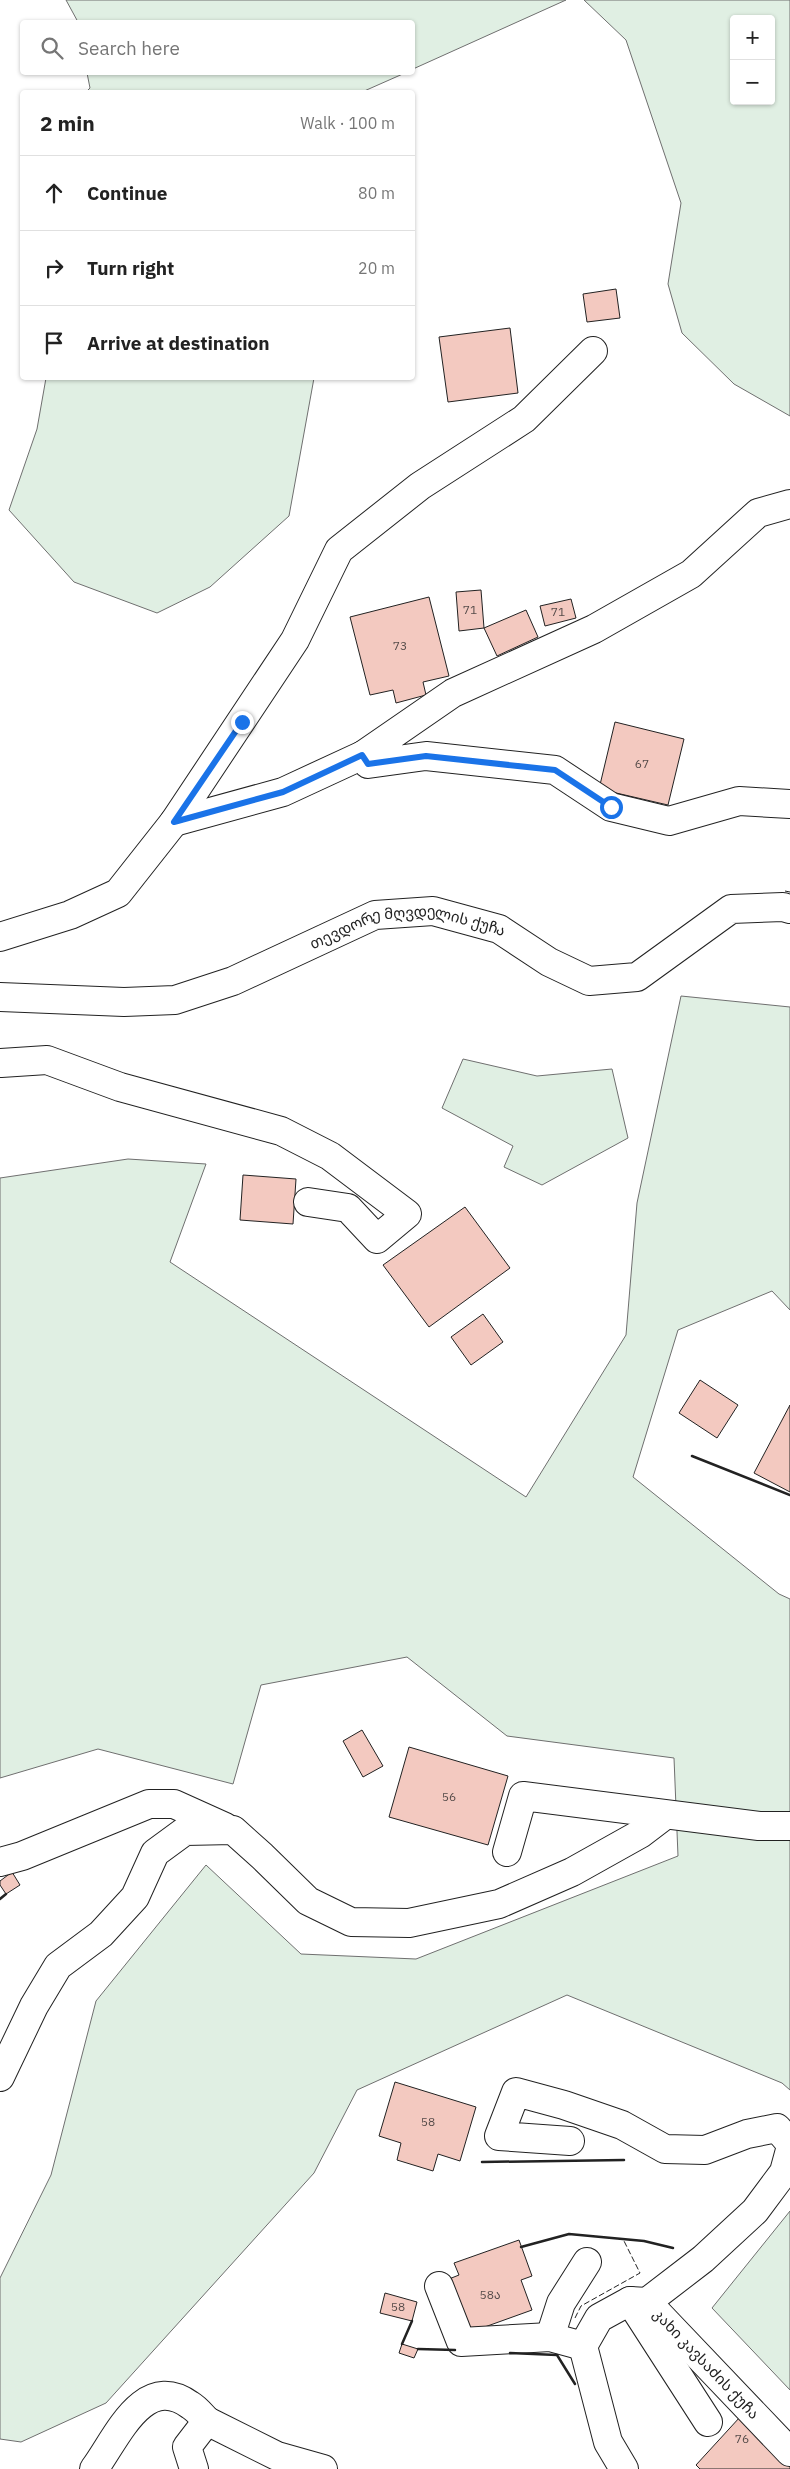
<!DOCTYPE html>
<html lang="en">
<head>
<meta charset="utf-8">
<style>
	body { margin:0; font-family:"IBM Plex Sans","Noto Sans Georgian",sans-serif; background:#f2f2f2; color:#222 }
	.controls { position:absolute; right:15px; top:15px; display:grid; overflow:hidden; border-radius:5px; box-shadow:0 1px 4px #0004 }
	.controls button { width:45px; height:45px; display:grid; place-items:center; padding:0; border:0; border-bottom:1px solid #e0e0e0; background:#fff; color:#222; font:25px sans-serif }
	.stop { position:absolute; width:15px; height:15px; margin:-11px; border:4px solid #1a73e8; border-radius:50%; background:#fff }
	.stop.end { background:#1a73e8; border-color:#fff; box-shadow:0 1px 5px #0008 }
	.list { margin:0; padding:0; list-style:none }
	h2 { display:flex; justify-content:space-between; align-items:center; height:65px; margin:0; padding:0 20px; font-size:21px }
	h2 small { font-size:16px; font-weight:400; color:#767676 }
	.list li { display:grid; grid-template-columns:32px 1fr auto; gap:15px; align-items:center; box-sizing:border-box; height:75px; padding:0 20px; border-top:1px solid #e0e0e0 }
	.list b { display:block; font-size:19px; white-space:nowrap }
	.list em { font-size:16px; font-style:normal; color:#767676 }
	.icon { flex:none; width:28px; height:28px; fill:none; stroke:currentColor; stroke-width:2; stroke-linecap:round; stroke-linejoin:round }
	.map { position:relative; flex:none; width:790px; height:2469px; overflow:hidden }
	.search { position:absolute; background:#fff; box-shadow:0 1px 4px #0004; left:20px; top:20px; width:395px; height:55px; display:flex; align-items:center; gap:12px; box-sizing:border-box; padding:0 18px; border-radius:5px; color:#767676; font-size:19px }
	.panel { position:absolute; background:#fff; box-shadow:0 1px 4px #0004; left:20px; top:90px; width:395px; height:290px; border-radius:5px }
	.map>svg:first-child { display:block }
	.green { fill:#e0efe3; stroke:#6f6f6f; fill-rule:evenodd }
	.building { fill:#f3c9c0; stroke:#222 }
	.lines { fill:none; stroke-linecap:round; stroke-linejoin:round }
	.minor-casing { stroke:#222; stroke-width:30 }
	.minor { stroke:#fff; stroke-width:28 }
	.fence { stroke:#222; stroke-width:1; stroke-dasharray:6 2.5; stroke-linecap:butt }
	.wall { stroke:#222; stroke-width:2.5 }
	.route { stroke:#1a73e8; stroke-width:6 }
	.labels { text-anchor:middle; stroke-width:4; stroke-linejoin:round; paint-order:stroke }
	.number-label { font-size:12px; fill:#564c4a }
	.street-label { font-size:15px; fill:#222; stroke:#fff }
</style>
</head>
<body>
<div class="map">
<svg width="790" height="2469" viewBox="0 0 790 2469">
	<rect width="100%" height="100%" fill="#fff"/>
	<g class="green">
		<polygon points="66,0 566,0 413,69 412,22 78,22"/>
		<path d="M584 0H790V416L734 384 682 333 668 284 681 203 626 40ZM734 19H771V101H734Z"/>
		<polygon points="87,73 87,72 405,73 362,92 86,92 90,88"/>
		<polygon points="46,378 314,378 289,516 210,587 157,613 74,582 9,510 37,429"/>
		<polygon points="681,996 790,1007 790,1310 772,1291 678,1330 633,1477 779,1594 790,1599 790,2090 782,2083 567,1995 357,2090 314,2173 106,2403 21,2442 0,2439 0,2278 51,2175 96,2001 206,1865 301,1954 416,1959 678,1856 674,1758 507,1736 407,1657 261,1685 233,1784 98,1749 0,1778 0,1178 128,1159 206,1164 170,1262 526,1497 626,1335 637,1203"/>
		<polygon points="463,1059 537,1076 612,1069 628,1138 542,1185 504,1167 513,1146 442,1108"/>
		<polygon points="790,2211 790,2390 712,2308"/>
	</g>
	<g class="building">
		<polygon points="616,289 620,318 587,322 583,294"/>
		<polygon points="510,328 518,393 448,402 439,337"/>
		<polygon points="481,590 484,628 459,631 456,592"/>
		<polygon points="429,597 449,676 423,682 426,695 396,703 393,690 370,695 350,617"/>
		<polygon points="571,599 576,618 545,626 540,606"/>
		<polygon points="526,610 538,637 497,656 484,628"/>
		<polygon points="615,722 684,739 668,805 599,789"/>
		<polygon points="243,1175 296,1179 293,1224 240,1220"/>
		<polygon points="465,1207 510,1268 429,1327 383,1265"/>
		<polygon points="483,1314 503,1342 471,1365 451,1337"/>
		<polygon points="700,1380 738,1405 717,1438 679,1413"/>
		<polygon points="790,1405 790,1492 754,1473"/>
		<polygon points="362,1730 383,1766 363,1777 343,1741"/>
		<polygon points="409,1747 508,1776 488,1845 389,1817"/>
		<polygon points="12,1872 20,1885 6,1894 0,1885 0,1881"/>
		<polygon points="395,2082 476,2107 460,2161 438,2154 433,2171 397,2160 401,2143 379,2136"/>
		<polygon points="519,2240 532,2276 521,2280 532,2310 468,2333 449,2279 459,2275 454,2263"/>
		<polygon points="385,2293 417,2302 412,2321 380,2313"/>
		<polygon points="402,2344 418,2349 414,2358 399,2353"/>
		<polygon points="740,2417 790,2462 790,2469 700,2469 696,2465"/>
	</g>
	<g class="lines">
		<g class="minor-casing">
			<g id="minor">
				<polyline points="790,504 758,513 691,574 594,629 453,693 363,755 368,764 426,756 555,770 611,807 669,821 739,801 790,804"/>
				<polyline points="174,822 283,792 363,755"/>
				<polyline points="0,937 70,915 118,893 174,822 295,640 339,550 420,486 524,419 593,351"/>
				<path id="s1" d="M0 997 124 1002 175 1000 233 981 375 915 433 911 499 929 549 962 589 981 637 977 731 909 783 907 790 909"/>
				<polyline points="1,1063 47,1060 120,1087 281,1131 330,1156 407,1214 377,1239 348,1208 308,1202"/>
				<polyline points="507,1852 523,1796 759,1826 790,1826"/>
				<polyline points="0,1862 22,1856 149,1804 174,1804 225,1827"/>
				<polyline points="0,2077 34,2006 58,1966 101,1934 135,1897 155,1853 185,1831 233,1830 262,1856 308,1901 351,1922 409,1923 499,1904 572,1872 640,1834 665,1815"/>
				<polyline points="570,2141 499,2136 516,2092 564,2105 622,2125 665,2149 705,2150 747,2134 777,2128 790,2143"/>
				<polyline points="439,2286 461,2342 550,2337 583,2346"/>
				<polyline points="630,2301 708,2422"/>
				<polyline points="647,2302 703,2259 755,2211 784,2172 790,2150"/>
				<polyline points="550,2337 561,2303 587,2262"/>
				<path d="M94 2469C116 2440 143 2371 190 2405 197 2409 202 2416 207 2421"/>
				<polyline points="194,2469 187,2447 207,2421 277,2456 323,2469"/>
				<path id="s2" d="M624 2469 608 2442 583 2346 599 2318 630 2301 647 2302 790 2452"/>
			</g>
		</g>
		<use href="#minor" class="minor"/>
		<g class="fence">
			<polyline points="785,891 790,892"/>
			<polyline points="575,2318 581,2306 640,2273 623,2239"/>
		</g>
		<g class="wall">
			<polyline points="692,1456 790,1495"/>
			<polyline points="0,1899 6,1894"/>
			<polyline points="482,2162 624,2160"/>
			<polyline points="521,2247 569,2234 644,2241 673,2248"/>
			<polyline points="402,2344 412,2321"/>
			<polyline points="418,2349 455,2350"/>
			<polyline points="510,2353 557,2355 575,2384"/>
		</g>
	</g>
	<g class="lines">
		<polyline class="route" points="242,722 174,822 283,792 362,755 368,764 426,756 555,770 611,807"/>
	</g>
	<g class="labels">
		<g class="number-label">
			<text x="470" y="614">71</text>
			<text x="558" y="616">71</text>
			<text x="400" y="650">73</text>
			<text x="642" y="768">67</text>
			<text x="449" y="1801">56</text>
			<text x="428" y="2126">58</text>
			<text x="490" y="2299">58ა</text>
			<text x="398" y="2311">58</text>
			<text x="742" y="2443">76</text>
		</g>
		<g class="street-label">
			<text dy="5" stroke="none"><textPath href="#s1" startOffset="424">თევდორე მღვდელის ქუჩა</textPath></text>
			<text dy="5" stroke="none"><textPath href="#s2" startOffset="301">კახი კავსაძის ქუჩა</textPath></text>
		</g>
	</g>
</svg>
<div class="controls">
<button>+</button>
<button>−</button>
</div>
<div class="stop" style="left:611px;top:807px"></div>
<div class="stop end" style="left:242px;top:722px"></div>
<div class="search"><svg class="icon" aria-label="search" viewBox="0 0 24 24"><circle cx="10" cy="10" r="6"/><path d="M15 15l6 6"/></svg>Search here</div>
<section class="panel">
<h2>2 min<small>Walk · 100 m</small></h2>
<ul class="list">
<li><svg class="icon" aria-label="ahead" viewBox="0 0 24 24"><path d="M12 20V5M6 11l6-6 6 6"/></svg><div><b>Continue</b></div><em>80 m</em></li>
<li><svg class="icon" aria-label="right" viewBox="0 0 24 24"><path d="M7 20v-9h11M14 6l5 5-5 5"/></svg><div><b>Turn right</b></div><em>20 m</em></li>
<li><svg class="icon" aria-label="arrive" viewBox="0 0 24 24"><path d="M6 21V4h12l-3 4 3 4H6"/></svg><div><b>Arrive at destination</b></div></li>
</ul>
</section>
</div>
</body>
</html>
